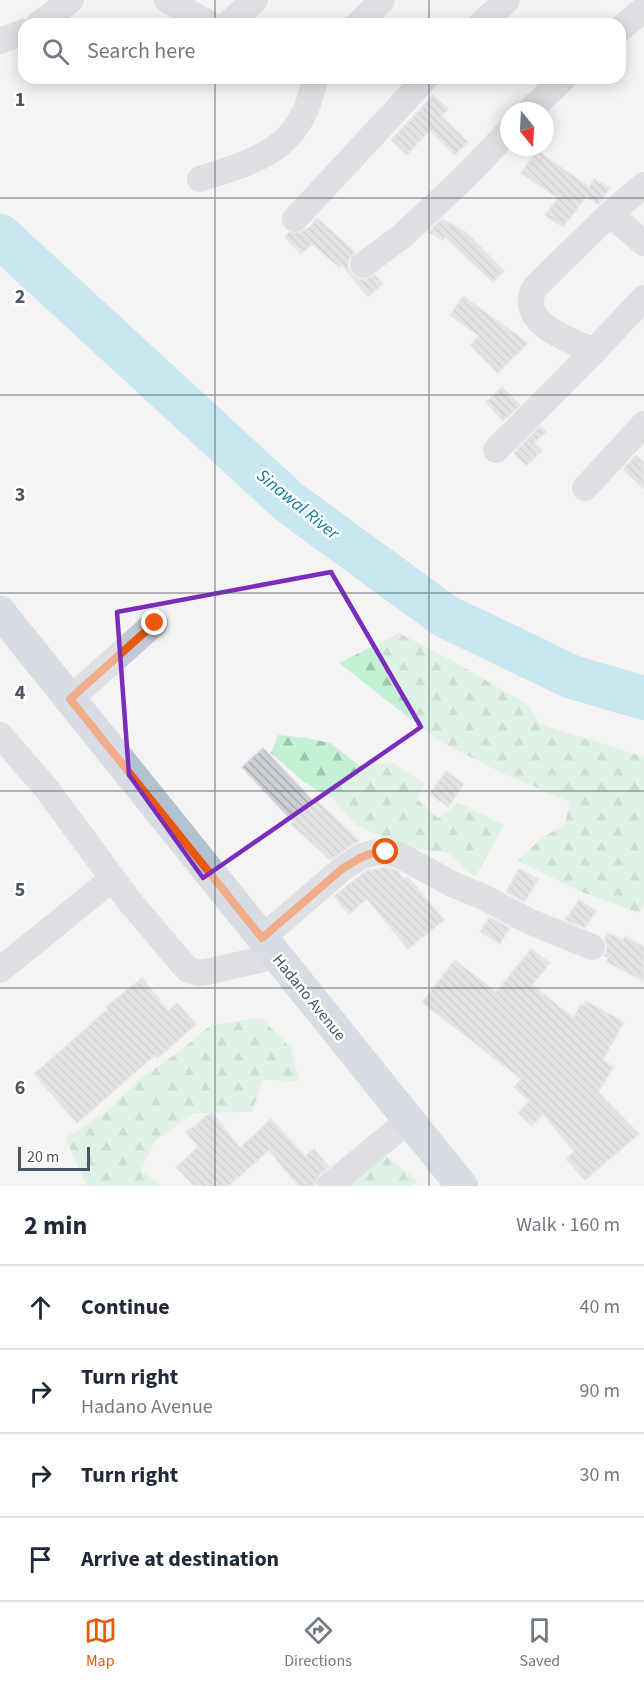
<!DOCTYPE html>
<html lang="en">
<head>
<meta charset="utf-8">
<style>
	body { margin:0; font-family:"Source Sans 3",sans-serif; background:#f6f6f7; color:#1f2937 }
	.compass { position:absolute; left:500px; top:102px; width:54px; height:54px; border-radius:50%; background:#fff; box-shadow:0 3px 15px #0003; rotate:162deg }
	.scale { position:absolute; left:18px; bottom:15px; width:72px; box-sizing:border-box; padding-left:6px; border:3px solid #4a5661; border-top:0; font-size:16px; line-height:21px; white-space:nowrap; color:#4a5661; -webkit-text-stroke:4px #fff; paint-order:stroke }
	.stop { position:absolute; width:18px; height:18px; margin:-14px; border:4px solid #ea580c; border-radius:50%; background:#fff }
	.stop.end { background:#ea580c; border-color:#fff; box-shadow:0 2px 6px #0008 }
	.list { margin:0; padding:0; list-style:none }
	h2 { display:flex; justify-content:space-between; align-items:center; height:78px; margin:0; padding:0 24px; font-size:26px }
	h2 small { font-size:20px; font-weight:400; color:#747a83 }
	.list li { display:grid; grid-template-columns:39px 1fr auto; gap:18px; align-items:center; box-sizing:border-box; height:84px; padding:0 24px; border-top:2px solid #e0e1e3 }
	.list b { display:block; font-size:22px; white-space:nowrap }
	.list p { margin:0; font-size:20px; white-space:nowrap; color:#747a83 }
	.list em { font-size:20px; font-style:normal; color:#747a83 }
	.icon { flex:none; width:33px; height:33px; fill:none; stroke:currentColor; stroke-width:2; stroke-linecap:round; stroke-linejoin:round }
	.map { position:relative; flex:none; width:644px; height:1186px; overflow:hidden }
	.search { position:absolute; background:#fff; box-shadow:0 3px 15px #0003; left:18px; right:18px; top:18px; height:66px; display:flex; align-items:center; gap:15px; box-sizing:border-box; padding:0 21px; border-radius:18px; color:#747a83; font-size:22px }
	.sheet { height:414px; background:#fff }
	nav { display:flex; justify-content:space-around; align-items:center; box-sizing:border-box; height:84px; border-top:2px solid #e0e1e3; background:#fff; font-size:16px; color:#747a83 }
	nav a { display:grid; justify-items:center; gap:3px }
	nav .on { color:#ea580c }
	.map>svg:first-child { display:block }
	.forest { fill:url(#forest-firs) }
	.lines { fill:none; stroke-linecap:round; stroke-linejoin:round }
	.river { stroke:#90daee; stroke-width:44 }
	.building { fill:url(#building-back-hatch); stroke:#d7d9de; stroke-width:1.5 }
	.minor { stroke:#c1cad2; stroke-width:26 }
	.major { stroke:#b3c2d1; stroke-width:32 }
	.route { stroke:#ea580c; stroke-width:8 }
	.marked { fill:none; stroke:#7b2cbf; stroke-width:4.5; stroke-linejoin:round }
	.grid { fill:none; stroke:#4a5661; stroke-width:1.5; stroke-opacity:0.55 }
	.labels { text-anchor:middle; stroke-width:5; stroke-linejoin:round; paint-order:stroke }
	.street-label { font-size:16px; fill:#4a5661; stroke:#fff }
	.water-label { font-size:18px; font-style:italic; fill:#0c7c9b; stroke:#fff }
	.grid-label { font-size:20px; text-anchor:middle; font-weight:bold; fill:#4a5661; stroke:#fff; stroke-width:5; stroke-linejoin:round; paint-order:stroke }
</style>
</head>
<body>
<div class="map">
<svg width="644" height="1186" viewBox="0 0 644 1186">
	<defs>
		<pattern id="forest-firs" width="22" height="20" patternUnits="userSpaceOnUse" patternTransform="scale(1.5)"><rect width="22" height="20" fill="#c3f1d5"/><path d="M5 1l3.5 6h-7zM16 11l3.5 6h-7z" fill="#a0c6b0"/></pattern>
		<pattern id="building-back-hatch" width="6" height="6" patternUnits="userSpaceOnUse" patternTransform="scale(1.5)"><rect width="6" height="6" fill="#cdcfd5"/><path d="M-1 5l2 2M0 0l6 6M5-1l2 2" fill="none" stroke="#a8abb0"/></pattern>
	</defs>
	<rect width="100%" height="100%" fill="#f5f3f3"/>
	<g class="forest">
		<polygon points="399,633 458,664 528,705 540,724 644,757 644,905 639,913 574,889 518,860 543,837 564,826 570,802 502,773 439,741 339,663"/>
		<polygon points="278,735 306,738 330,743 360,766 393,763 425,784 417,799 438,818 459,803 504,825 475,877 448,853 405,847 356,825 333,799 304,782 271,753"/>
		<polygon points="261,1018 291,1048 299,1081 263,1080 252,1112 194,1113 155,1141 141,1170 162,1186 87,1186 65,1138 105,1113 143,1076 176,1054 211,1025"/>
		<polygon points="383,1153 418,1181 412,1186 342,1186"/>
	</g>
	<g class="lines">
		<polyline class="river" points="0,236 289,502 445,616 572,677 644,698"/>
	</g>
	<g class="building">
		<polygon points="433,95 448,109 441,116 468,142 455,155 430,130 407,155 391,140"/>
		<polygon points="537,150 589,187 594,179 610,188 598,205 586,197 563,227 545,215 558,198 521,173"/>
		<polygon points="317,218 355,252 349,260 348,267 351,274 356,278 364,280 375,275 383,284 368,297 342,265 340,268 312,244 301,254 285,237 289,232 299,233 310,227"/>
		<polygon points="442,219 466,232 504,271 493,282 445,237 443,240 428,232"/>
		<polygon points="463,296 528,343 498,373 470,345 479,336 450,315"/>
		<polygon points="502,387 520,405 503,421 486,402"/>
		<polygon points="540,426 546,432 534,443 542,451 526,466 514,453"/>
		<polygon points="636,455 644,463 644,489 623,469"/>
		<polygon points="263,748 313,801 315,799 360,841 352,845 330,860 291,824 293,822 242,767"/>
		<polygon points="446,771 464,784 448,807 430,794"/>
		<polygon points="385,867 398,871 403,879 408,877 444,920 408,949 367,899 349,914 334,896 366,871"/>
		<polygon points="519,869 538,879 525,902 506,892"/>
		<polygon points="579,900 596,911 585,928 565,920"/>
		<polygon points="489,917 510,928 500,944 480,932"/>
		<polygon points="608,933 623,940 625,936 644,947 644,981 606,962 608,958 603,956 606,952 607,946 605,939"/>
		<polygon points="531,949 550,963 532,985 574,1018 580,1004 584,1006 586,1001 624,1022 603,1060 614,1067 598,1092 639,1134 585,1180 566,1159 574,1151 543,1114 532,1126 518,1113 529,1101 514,1087 521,1079 422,1002 455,960 496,992"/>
		<polygon points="142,978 168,1011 177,1003 196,1024 158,1058 155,1055 77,1123 34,1074 108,1009 106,1007"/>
		<polygon points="212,1112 240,1148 271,1119 305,1156 314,1149 329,1167 319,1175 314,1186 298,1186 269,1150 229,1186 194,1186 176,1167 198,1147 186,1132"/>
	</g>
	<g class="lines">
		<g class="minor">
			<polyline points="167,0 210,24"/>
			<polyline points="39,24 71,0"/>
			<polyline points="228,24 255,0"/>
			<polyline points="358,24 382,0"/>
			<polyline points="481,24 507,0"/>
			<polyline points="620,29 644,9"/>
			<polyline points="0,41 24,32"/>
			<polyline points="529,111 564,78"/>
			<path d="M200 179C261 159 302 149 315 78"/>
			<polyline points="610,214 644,243"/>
			<polyline points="295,219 426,78"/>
			<polyline points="363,265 401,237 465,177 509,131"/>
			<path d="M594 351C570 340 515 323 535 287L610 214 644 185"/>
			<polyline points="496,450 594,351 644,298"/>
			<polyline points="585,488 644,424"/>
			<polyline points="70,699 155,623"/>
			<polyline points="0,735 46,788 130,902 187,969 198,973 206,972 277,956"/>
			<polyline points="262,938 342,869 360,857 373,853 386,852 399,855 452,884 481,896 531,922 592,947"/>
			<polyline points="0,970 112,879"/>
			<polyline points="329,1186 409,1120"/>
		</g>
		<polyline class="major" points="0,612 462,1186"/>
	</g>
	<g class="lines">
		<polyline class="route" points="155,623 70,699 262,938 342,869 360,858 373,853 386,852"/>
	</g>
	<path d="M0 0H644V1186H0ZM331 572 421 727 203 878 129 775 117 612Z" fill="#f5f3f3" fill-opacity=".55" fill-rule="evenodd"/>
	<path class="marked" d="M331 572 421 727 203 878 129 775 117 612Z"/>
	<path class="grid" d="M215 0V24M429 0V24M215 78V1186M429 78V1186M0 198H644M0 395H644M0 593H644M0 791H644M0 988H644"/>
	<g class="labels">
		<g class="street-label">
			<text transform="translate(310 997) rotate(51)" y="6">Hadano Avenue</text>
		</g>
		<g class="water-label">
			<text transform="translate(298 504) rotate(39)" y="6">Sinawal River</text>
		</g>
	</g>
	<g class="grid-label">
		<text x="20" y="106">1</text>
		<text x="20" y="303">2</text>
		<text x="20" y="501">3</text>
		<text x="20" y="699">4</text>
		<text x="20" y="896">5</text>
		<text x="20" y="1094">6</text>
	</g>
</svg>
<svg class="compass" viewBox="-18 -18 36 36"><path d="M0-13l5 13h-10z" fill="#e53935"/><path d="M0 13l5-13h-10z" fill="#747a83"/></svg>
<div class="scale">20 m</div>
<div class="stop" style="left:386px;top:852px"></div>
<div class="stop end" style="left:155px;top:623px"></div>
<div class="search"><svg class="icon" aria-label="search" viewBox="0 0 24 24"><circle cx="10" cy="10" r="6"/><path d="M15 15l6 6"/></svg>Search here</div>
</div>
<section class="sheet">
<h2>2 min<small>Walk · 160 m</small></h2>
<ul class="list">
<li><svg class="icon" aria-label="ahead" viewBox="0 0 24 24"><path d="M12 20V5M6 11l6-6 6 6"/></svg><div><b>Continue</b></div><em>40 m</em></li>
<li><svg class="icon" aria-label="right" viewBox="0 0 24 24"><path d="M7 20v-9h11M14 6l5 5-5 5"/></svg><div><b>Turn right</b><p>Hadano Avenue</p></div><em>90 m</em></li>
<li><svg class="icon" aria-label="right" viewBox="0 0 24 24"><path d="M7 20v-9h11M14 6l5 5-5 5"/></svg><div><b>Turn right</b></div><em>30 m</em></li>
<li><svg class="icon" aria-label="arrive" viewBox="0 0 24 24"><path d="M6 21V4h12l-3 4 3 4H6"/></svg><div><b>Arrive at destination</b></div></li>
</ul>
</section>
<nav>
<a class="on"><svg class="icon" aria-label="map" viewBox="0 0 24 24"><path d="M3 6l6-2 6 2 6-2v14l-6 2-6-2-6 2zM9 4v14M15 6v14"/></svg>Map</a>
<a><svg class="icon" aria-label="directions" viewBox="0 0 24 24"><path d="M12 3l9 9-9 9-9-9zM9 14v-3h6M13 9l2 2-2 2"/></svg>Directions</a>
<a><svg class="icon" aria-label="saved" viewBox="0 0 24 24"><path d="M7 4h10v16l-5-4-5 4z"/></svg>Saved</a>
</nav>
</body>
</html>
